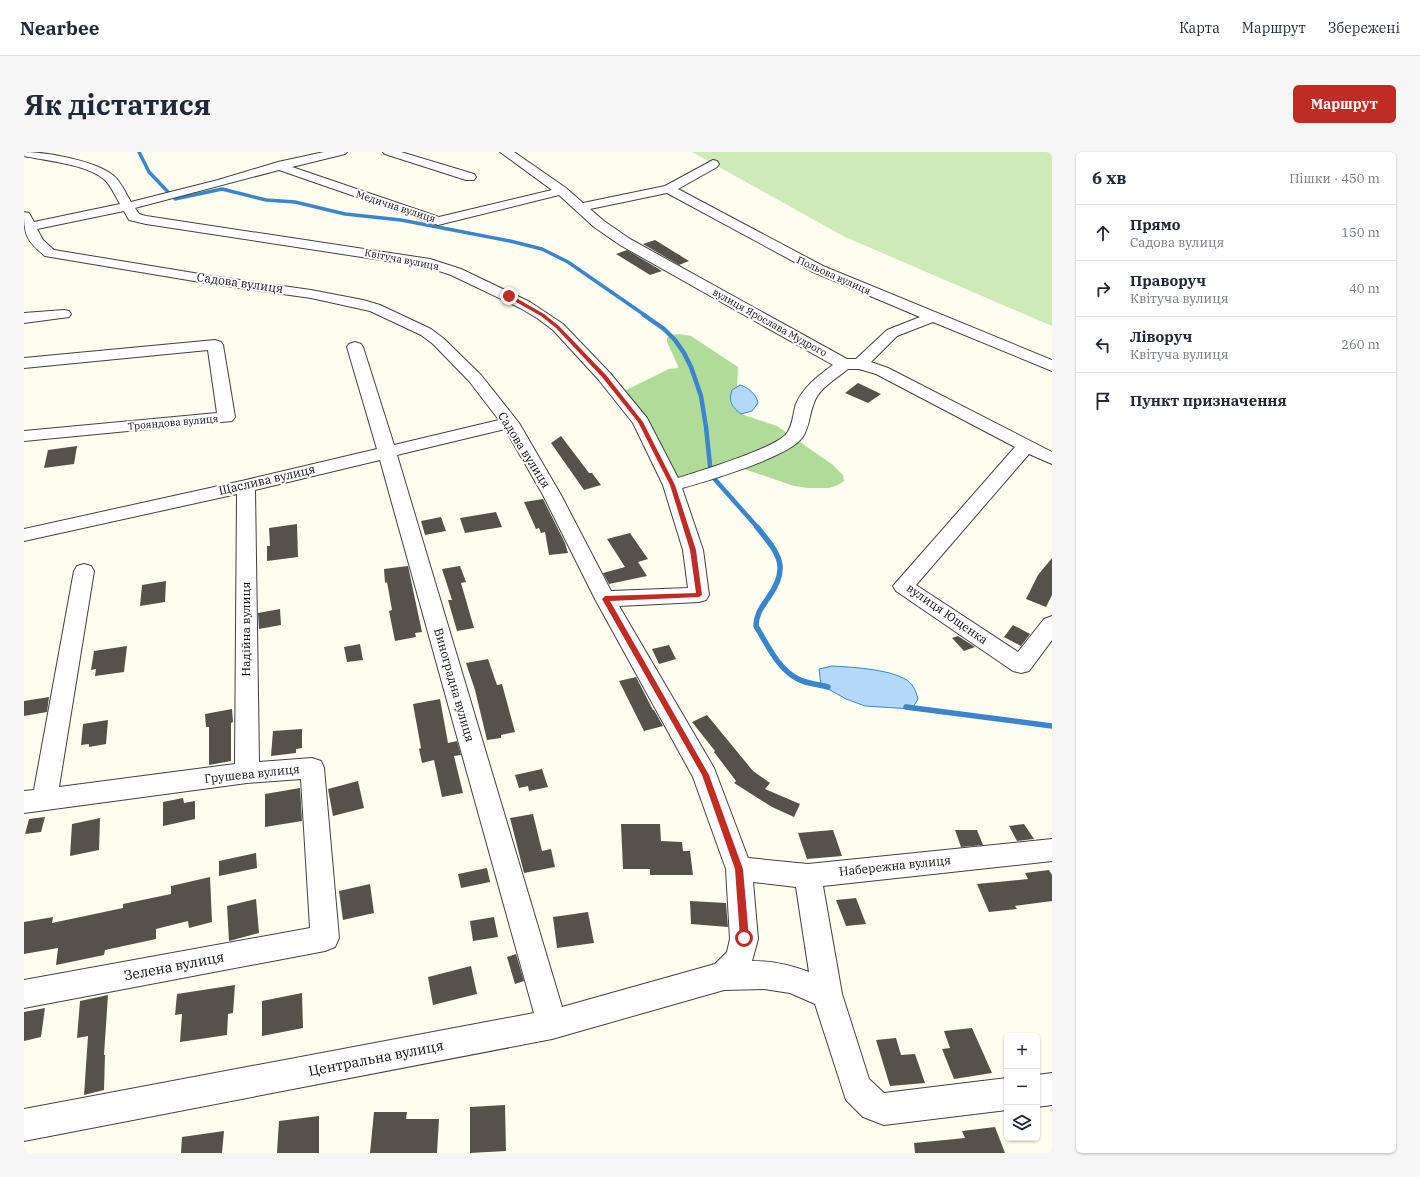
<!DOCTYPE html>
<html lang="uk">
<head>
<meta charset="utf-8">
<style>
	body { margin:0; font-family:"IBM Plex Serif",serif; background:#f6f6f7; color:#1f2937 }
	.controls { position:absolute; right:12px; bottom:12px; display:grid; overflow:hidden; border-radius:6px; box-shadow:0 1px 3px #0004 }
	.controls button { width:36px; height:36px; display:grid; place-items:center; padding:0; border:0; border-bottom:1px solid #e0e1e3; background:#fff; color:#1f2937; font:20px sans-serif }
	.stop { position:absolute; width:12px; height:12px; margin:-9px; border:3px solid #c02c25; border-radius:50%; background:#fff }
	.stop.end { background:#c02c25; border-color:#fff; box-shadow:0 1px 4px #0008 }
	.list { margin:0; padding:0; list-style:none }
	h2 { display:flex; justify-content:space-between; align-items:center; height:52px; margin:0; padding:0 16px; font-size:17px }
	h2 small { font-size:13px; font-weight:400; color:#747a83 }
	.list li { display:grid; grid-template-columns:26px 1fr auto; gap:12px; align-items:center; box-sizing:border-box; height:56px; padding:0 16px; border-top:1px solid #e0e1e3 }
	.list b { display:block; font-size:15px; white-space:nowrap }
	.list p { margin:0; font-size:13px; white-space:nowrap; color:#747a83 }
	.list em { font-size:13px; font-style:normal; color:#747a83 }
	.icon { flex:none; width:22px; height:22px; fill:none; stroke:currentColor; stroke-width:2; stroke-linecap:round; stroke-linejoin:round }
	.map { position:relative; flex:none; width:1028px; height:1001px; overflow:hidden; border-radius:6px }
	header { display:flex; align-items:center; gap:24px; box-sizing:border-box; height:56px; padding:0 20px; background:#fff; border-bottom:1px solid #e0e1e3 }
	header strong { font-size:19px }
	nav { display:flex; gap:22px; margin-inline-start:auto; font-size:14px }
	.intro { display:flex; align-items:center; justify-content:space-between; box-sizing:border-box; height:96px; padding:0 24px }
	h1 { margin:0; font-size:28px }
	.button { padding:10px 18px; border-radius:6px; background:#c02c25; color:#fff; font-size:14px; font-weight:700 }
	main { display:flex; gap:24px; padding:0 24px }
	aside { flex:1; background:#fff; border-radius:6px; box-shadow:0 1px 3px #0004 }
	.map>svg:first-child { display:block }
	.green { fill:#ceeab9 }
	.forest { fill:#b0db98 }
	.water { fill:#b4d8f7; stroke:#3a85ce }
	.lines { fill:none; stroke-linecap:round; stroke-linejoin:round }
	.stream-far2 { stroke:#3a85ce; stroke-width:3.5 }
	.stream-far1 { stroke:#3a85ce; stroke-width:4.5 }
	.stream { stroke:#3a85ce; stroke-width:5.5 }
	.building { fill:#57514b }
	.minor-casing { stroke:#414141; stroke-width:2 }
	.minor { fill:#fff; fill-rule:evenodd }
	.route { fill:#c02c25 }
	.labels { text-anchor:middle; stroke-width:4; stroke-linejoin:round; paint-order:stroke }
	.far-street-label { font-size:10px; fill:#0e0e0e; stroke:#fff }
	.street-label { font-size:12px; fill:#0e0e0e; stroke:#fff }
	.near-street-label { font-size:14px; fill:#0e0e0e; stroke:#fff }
</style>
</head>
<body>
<header>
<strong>Nearbee</strong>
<nav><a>Карта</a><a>Маршрут</a><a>Збережені</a></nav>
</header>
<div class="intro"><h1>Як дістатися</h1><a class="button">Маршрут</a></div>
<main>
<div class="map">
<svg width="1028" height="1001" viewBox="0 0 1028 1001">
	<rect width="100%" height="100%" fill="#fffdf0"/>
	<polygon class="green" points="668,0 1028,0 1028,174 821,85"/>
	<polygon class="forest" points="655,182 667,184 714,215 713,235 708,238 706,249 708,254 717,262 753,274 809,313 819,323 820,329 814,333 805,336 784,336 770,334 720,317 686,323 648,333 594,242 645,217 654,216 654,214 643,190 643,186 647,183"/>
	<g class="water">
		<path d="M716 233C724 235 733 243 734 251L728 259 717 262C708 255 704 250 708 238Z"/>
		<path d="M808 514C827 515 864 517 881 527 889 531 892 539 894 547L888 557 841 554 822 547 797 533 795 517Z"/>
	</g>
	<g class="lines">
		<g class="stream-far2">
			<polyline points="115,0 125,20 145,41"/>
			<polyline points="151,47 198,37 242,48 271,50 321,62 377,68 486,89 518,97 544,110 622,164"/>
		</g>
		<polyline class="stream-far1" points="620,163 640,177 651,188 660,201 667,215 677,244 682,275 687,323 734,376"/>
		<g class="stream">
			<path d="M733 375C754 401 767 415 744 446 738 455 732 462 732 474 743 492 754 517 774 527 783 532 794 532 804 535"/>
			<polyline points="882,555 1028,574"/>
		</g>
	</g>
	<g class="building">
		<polygon points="631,88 665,109 655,113 619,92"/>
		<polygon points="603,98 638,119 626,123 592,102"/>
		<polygon points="834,231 857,242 844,251 821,241"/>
		<polygon points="537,284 565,321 568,321 577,333 560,338 527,291"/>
		<polygon points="53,294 50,312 20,316 24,298"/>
		<polygon points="519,347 541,391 544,401 525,403 521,380 517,381 515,376 512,377 500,350"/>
		<polygon points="472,360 478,375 441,381 436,366"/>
		<polygon points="417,365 422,379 401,383 397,369"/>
		<polygon points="273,372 274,405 243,409 243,394 246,394 245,376"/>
		<polygon points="606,381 624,407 614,410 623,424 585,432 579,421 601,415 583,387"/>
		<polygon points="1028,406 1028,443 1022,455 1002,447 1014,423"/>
		<polygon points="384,414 398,480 391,481 392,485 371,489 365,459 368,458 363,430 361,431 360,417"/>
		<polygon points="436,414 442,430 437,431 450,476 433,479 424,448 428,448 418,417"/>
		<polygon points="142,429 141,450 116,454 118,433"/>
		<polygon points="256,457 257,473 235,477 234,461"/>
		<polygon points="989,473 1006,482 997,494 980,485"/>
		<polygon points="934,484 951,495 940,499 928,486"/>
		<polygon points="336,492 339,508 323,510 320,495"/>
		<polygon points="645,493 652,507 635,512 628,497"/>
		<polygon points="103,494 100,520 71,524 72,517 67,518 70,499"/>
		<polygon points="464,507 473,533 478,532 491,580 477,583 477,586 463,588 451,538 442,511"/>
		<polygon points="612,525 629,558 630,558 639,574 620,579 595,529"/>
		<polygon points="25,545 23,560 0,564 0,549"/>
		<polygon points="416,547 424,591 433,589 437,603 430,604 439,641 418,645 410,608 398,611 395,597 397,596 389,552"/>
		<polygon points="208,557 209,570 207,571 207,609 185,613 185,575 182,575 181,562"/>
		<polygon points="683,563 729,619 746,631 741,637 776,652 770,665 748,655 710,631 712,629 690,600 691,599 668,570"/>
		<polygon points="84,568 82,592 65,595 65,592 57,593 59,572"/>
		<polygon points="278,577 278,596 272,597 272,601 247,604 249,579"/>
		<polygon points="518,617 524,635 505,639 504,634 495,636 491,623"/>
		<polygon points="334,629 340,656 309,664 304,637"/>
		<polygon points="276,636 278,669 241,675 241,642"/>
		<polygon points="159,646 160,651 171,649 171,667 139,674 139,650"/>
		<polygon points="509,662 518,699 527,697 531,715 500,721 486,666"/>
		<polygon points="21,665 17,680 1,682 5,667"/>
		<polygon points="76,666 75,698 46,704 48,672"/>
		<polygon points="597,672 636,672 637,689 658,690 659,699 666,699 669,723 626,723 626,717 599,717"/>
		<polygon points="1000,672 1010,687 993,689 985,674"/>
		<polygon points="809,678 818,704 783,707 774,681"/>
		<polygon points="931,678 953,678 959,693 937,695"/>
		<polygon points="232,701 233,716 195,724 195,709"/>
		<polygon points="463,716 466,730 437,736 434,722"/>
		<polygon points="1025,718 1028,723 1028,749 991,754 993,757 965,760 953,732 1004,727 1001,721"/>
		<polygon points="186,725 188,770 165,776 164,769 132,777 132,787 81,798 80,803 32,813 34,796 0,802 0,770 29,765 28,771 99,756 99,752 147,742 147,734"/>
		<polygon points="346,732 350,761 319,768 315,739"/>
		<polygon points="832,746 842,772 822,774 812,748"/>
		<polygon points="232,747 235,781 205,789 203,754"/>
		<polygon points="666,749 702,751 704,775 667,772"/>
		<polygon points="564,760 570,791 533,796 529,765"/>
		<polygon points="470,765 474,785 449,789 446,769"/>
		<polygon points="492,802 500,829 491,832 483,805"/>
		<polygon points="447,814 453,842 409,853 404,825"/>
		<polygon points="211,833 209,861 204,862 203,883 156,890 158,862 151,863 153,842"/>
		<polygon points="278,841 279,876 238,884 238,849"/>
		<polygon points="84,843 80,903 81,903 80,938 60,943 64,884 53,886 56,849"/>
		<polygon points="21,856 17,885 0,889 0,860"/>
		<polygon points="948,876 968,921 930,927 918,897 926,896 920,879"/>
		<polygon points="872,886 877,903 891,902 901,931 866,934 852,888"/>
		<polygon points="481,953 482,999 446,1001 446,955"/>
		<polygon points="350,960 383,960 382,967 415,967 413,1001 346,1001"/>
		<polygon points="295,964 295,1001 253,1001 255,969"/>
		<polygon points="971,975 981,1001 891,1001 890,991 941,986 938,979"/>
		<polygon points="200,979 198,1001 157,1001 158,985"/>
	</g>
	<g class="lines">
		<g class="minor-casing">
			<g id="minor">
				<path d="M0 0C23 0 73 9 90 24 97 30 102 42 107 50L194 28 254 10 300 0H323L321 2 268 15 415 65 528 38 476 0H490L542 36 559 51 641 34 689 8 693 9 695 12 693 15 654 37 799 114 1028 208V219L909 170 873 184 847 210 864 216 1028 300V312L1005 302 892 433 994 500 1020 467 1028 464V488L1005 519 997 521 989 519 872 439 869 434 991 295 852 222 835 217H824C812 227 795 236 790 251 785 262 786 275 778 286 764 305 684 329 658 336L679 398 685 443 682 448 675 450 595 454 690 616 724 706 784 712 1028 687V709L799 734 818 842 845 927 860 941 983 926V958L860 973 839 965 822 948 791 852 766 841 740 837 700 838 528 887 0 989V957L510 861 356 308 231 338 235 610 288 606 297 609 300 616 315 786 311 795 301 799 0 856V828L286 776 277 627 223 631 0 661V639L10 638 50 419 53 414 60 412 67 414 70 419 35 635 211 612 213 342 0 389V377L222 328 353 297 323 195 325 192 331 190 337 192 339 195 370 293 475 268 445 229 409 192 397 183 346 159 287 146 188 132 21 104C3 89 0 84 0 60L5 61 10 70 96 52C92 45 87 34 81 28 63 12 23 9 0 4ZM255 18 414 73 535 43 570 75 596 93 809 213C795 223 779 235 772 252 769 261 769 273 763 281 753 296 673 320 654 326L623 266 586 221 539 172 506 150 437 117 406 107 122 64 115 62 111 56ZM643 41 789 120 896 165 863 178 832 207H823L606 87 580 69 566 57ZM100 59 105 68 122 72 403 115 427 123 496 156 513 166 529 178 574 227 609 271 639 333 659 398 664 436 587 439 537 343 495 271 457 223 419 186 407 177 356 153 339 148 287 138 188 124 30 98 19 88 13 77ZM481 277 519 343 571 447 669 625 702 717 706 787 703 800 691 812 538 855 373 303ZM729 730 772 735 785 820C766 813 748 809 728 809L734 787Z"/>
				<polygon points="359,0 377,0 450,22 452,25 450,28 442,28 361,2"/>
				<polygon points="40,158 45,159 47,162 45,165 0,171 0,161"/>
				<polygon points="191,188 197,190 199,193 211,265 208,269 0,289 0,279 193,261 184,198 0,216 0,206"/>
				<polygon points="1028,921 1028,953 1013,955 1013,923"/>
			</g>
		</g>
		<use href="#minor" class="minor"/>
	</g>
	<polygon class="route" points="483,143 487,143 520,162 535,174 582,223 619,270 651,333 672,398 678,443 675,445 586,449 685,623 719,717 725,786 720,790 716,786 711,717 678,623 578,447 581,444 672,441 666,398 646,333 614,270 578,225 532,176 517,164 483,145"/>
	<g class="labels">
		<g class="far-street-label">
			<text transform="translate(372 54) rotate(18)" y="4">Медична вулиця</text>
			<text transform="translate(378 107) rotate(11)" y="4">Квітуча вулиця</text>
			<text transform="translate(810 123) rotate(24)" y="4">Польова вулиця</text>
			<text transform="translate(746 170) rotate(29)" y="4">вулиця Ярослава Мудрого</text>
			<text transform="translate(149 270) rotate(-5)" y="4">Трояндова вулиця</text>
		</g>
		<g class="street-label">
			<text transform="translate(216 131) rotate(8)" y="4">Садова вулиця</text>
			<text transform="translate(500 298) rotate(58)" y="4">Садова вулиця</text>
			<text transform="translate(243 328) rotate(-13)" y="4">Щаслива вулиця</text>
			<text transform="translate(923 462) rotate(35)" y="4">вулиця Ющенка</text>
			<text transform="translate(222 477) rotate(-90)" y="4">Надійна вулиця</text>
			<text transform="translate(430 533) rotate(74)" y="4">Виноградна вулиця</text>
			<text transform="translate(228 622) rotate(-6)" y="4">Грушева вулиця</text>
			<text transform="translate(871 714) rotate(-6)" y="4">Набережна вулиця</text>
		</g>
		<g class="near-street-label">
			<text transform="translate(150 814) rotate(-11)" y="5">Зелена вулиця</text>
			<text transform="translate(352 906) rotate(-11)" y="5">Центральна вулиця</text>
		</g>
	</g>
</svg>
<div class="controls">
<button>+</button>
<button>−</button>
<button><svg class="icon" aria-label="layers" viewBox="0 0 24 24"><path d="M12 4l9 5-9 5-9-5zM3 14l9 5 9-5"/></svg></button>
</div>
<div class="stop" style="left:720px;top:786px"></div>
<div class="stop end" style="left:485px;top:144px"></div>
</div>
<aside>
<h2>6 хв<small>Пішки · 450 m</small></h2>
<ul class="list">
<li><svg class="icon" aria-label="ahead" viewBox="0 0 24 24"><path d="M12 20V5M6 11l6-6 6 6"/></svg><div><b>Прямо</b><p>Садова вулиця</p></div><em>150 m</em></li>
<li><svg class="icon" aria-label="right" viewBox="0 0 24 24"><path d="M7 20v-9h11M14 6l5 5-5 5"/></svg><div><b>Праворуч</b><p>Квітуча вулиця</p></div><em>40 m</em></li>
<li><svg class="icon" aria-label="left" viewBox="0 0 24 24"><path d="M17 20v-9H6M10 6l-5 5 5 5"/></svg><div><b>Ліворуч</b><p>Квітуча вулиця</p></div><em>260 m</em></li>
<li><svg class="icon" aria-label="arrive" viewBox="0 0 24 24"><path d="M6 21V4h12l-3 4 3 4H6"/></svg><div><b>Пункт призначення</b></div></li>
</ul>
</aside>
</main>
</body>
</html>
